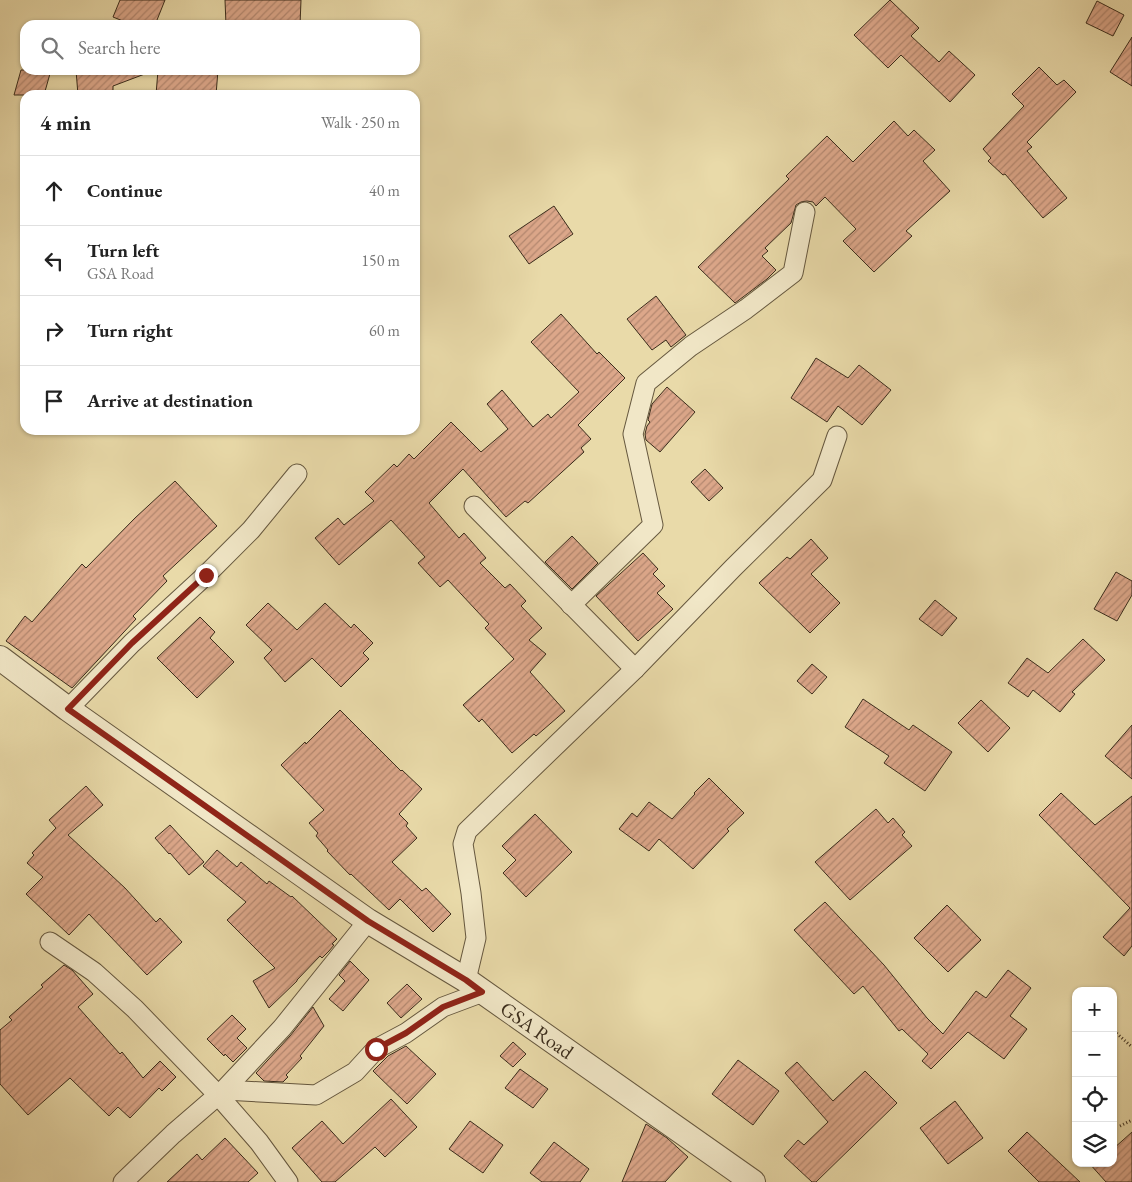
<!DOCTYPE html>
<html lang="en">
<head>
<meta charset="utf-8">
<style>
	body { margin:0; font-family:"EB Garamond",serif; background:#f2f2f2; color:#222 }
	.controls { position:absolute; right:15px; bottom:15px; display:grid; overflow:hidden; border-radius:10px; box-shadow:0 1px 4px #0004 }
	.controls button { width:45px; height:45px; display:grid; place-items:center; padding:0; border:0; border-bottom:1px solid #e0e0e0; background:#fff; color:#222; font:25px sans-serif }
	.stop { position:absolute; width:15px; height:15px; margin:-11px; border:4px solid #8f2418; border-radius:50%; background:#fff }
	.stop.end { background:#8f2418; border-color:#fff; box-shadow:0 1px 5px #0008 }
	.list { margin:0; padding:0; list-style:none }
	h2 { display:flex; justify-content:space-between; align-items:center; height:65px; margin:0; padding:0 20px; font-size:21px }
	h2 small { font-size:16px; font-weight:400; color:#767676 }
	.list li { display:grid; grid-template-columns:32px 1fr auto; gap:15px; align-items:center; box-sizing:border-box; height:70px; padding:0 20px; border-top:1px solid #e0e0e0 }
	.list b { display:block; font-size:19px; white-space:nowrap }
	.list p { margin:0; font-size:16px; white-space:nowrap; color:#767676 }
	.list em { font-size:16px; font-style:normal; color:#767676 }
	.icon { flex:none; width:28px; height:28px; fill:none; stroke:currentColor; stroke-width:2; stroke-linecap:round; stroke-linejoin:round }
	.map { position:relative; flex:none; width:1132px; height:1182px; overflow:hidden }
	.search { position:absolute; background:#fff; box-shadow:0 1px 4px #0004; left:20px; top:20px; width:400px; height:55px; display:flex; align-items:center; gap:12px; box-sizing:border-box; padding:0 18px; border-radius:15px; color:#767676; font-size:19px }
	.panel { position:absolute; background:#fff; box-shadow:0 1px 4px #0004; left:20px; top:90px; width:400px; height:345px; border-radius:15px }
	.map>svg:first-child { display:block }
	.building { fill:url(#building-hatch); stroke:#3b2d1c }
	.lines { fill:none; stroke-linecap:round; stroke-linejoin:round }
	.minor-casing { stroke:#66583f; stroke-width:21 }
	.tertiary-casing { stroke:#66583f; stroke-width:26 }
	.path { stroke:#3b2d1c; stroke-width:3; stroke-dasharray:1 2.5; stroke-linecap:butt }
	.minor { stroke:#f1e7c7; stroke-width:19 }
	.tertiary { stroke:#f1e7c7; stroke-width:24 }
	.route { stroke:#8f2418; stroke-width:6 }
	.labels { text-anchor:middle; stroke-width:5; stroke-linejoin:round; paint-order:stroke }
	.street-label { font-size:20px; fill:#3b2d1c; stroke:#f1e7c7 }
</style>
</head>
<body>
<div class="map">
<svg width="1132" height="1182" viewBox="0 0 1132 1182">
	<defs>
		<pattern id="building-hatch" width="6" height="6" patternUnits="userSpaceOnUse" patternTransform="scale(1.25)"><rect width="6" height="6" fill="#dca78a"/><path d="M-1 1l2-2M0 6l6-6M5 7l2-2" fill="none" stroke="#b48870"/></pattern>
	</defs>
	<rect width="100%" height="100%" fill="#e9daa9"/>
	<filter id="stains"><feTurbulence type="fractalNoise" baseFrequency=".004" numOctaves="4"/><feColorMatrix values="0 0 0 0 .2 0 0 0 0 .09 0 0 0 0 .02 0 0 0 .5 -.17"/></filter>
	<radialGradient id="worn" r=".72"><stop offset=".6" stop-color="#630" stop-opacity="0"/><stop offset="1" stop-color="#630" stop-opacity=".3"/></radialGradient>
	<g class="building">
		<polygon points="120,0 165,0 155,25 133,25 113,17"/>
		<polygon points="225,0 301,0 300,25 254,23 254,25 226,25"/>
		<polygon points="890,0 919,28 911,36 939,62 949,51 975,75 950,102 901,55 888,68 854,35"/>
		<polygon points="1097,1 1124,15 1113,36 1086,23"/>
		<polygon points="1132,37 1132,86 1110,72"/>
		<polygon points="1039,67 1057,85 1064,80 1076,92 1027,142 1032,147 1027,151 1067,198 1043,218 1005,174 1003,175 988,161 991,158 983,149 1024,106 1012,94"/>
		<polygon points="21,70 51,70 44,95 14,95"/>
		<polygon points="76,70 150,70 150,72 113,86 113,95 78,95"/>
		<polygon points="158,70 218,70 216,95 156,95"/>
		<polygon points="894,121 908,136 914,130 935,150 923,161 950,191 906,231 912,236 874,272 843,241 856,229 825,197 816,206 813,202 807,201 801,202 796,205 791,223 765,248 768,251 762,256 776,270 767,279 735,303 698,267 789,179 786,176 827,136 853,162"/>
		<polygon points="554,206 573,234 529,264 509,236"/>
		<polygon points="656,296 686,335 671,347 666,340 652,350 627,319"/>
		<polygon points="561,314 597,354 599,352 625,378 578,425 591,439 581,448 584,452 528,503 525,501 506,517 463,469 429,503 459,538 464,533 486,558 480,563 505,588 510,584 526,601 521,606 542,628 529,640 546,654 530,672 565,711 536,736 534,734 512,753 482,719 479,722 463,705 514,659 485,628 489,624 448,580 440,587 418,563 425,557 391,520 339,565 315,538 338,518 344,525 374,501 365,492 394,464 397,467 409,454 414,459 451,422 481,452 508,429 487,404 502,390 533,427 548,414 551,418 579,392 531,342"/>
		<polygon points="816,358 848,378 859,365 891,390 862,425 838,406 827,422 791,398"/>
		<polygon points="667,387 695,412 660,452 646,440 645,434 647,426 650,422 648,420 652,404"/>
		<polygon points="705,469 723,488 709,501 691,482"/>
		<polygon points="175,481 217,526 163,576 167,581 133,616 136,619 72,688 6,641 25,616 32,622 82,564 86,568 135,518"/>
		<polygon points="572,536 598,563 572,589 545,562"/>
		<polygon points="811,539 828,558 811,574 840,603 810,633 759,583 787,557 790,559"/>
		<polygon points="643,553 658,569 653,574 665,586 657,593 673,609 638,641 596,596"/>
		<polygon points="1116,572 1132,581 1132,595 1117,621 1094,609"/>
		<polygon points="935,600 957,618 942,636 919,619"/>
		<polygon points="268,603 297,630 325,603 351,628 354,624 373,643 363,653 369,659 341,687 312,658 285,682 264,658 272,650 246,625"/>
		<polygon points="200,617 215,632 210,638 234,662 197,698 157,658"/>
		<polygon points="1083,639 1105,660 1072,692 1075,694 1060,712 1033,690 1028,697 1008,683 1027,658 1048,673"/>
		<polygon points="812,664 827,677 812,694 797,681"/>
		<polygon points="863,699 909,730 913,725 952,752 925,791 884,763 889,756 845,727"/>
		<polygon points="981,700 1010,728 988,752 958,723"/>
		<polygon points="340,710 401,771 402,770 422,789 399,814 408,823 406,826 417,838 392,862 422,891 426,888 451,914 433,932 400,899 389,910 351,874 350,875 327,851 328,850 316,836 318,833 309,823 324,810 281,765 305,742 306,744"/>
		<polygon points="1132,725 1132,779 1105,756"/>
		<polygon points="709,778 744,813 727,829 729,831 693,869 659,839 649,851 619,829 632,813 637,817 649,802 672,819 695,794 694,793"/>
		<polygon points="86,786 103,805 68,835 125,888 156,922 160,918 182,942 147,975 89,914 69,935 26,894 43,877 27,863 34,855 32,853 56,828 49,820"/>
		<polygon points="1061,793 1095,825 1132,796 1132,946 1124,956 1103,937 1130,908 1039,815"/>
		<polygon points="876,809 888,823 893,818 905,832 902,835 912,846 850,900 815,862"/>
		<polygon points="535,814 572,852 526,897 503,873 516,860 502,846"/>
		<polygon points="170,825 204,862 189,875 170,853 169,854 155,838"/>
		<polygon points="217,850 237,867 241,862 267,884 269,881 291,897 292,896 337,939 332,944 334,945 329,951 322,958 320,956 297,980 297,981 269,1008 253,981 275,968 227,920 246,902 203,866"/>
		<polygon points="825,902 884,965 927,1018 943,1034 976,991 986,998 1008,970 1031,988 1010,1016 1027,1029 1004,1059 968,1032 931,1069 922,1061 928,1054 902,1029 899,1031 863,986 854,994 794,930"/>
		<polygon points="947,905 981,940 948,972 914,938"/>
		<polygon points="350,961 369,980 343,1011 329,999 345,981 339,975"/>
		<polygon points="64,965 72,970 93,994 78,1007 120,1054 122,1052 143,1078 160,1061 176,1077 162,1091 159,1088 130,1118 118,1107 109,1116 70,1078 28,1115 0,1084 0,1030 12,1020 9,1017 43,987 41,985"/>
		<polygon points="407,984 422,999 401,1018 387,1003"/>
		<polygon points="313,1007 324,1026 300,1056 302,1058 286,1075 288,1077 283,1082 264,1081 256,1073 290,1036"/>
		<polygon points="232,1015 246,1029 237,1038 247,1048 233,1062 225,1054 224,1056 207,1039"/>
		<polygon points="513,1042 526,1054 513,1067 500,1056"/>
		<polygon points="406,1046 436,1074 407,1104 373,1071 388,1056"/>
		<polygon points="738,1060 779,1091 753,1125 712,1094"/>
		<polygon points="797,1062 833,1101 865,1071 897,1103 816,1182 812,1182 784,1156 798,1140 804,1145 828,1122 785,1073"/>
		<polygon points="520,1069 548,1089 533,1108 505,1088"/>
		<polygon points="391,1099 417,1127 385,1157 375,1147 335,1182 322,1182 292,1148 322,1121 343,1144"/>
		<polygon points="955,1101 983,1138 948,1164 920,1128"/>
		<polygon points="470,1121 503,1145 483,1173 449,1149"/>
		<polygon points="646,1124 667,1138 688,1157 665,1182 622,1182"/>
		<polygon points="1027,1132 1080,1182 1039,1182 1008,1151"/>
		<polygon points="1132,1132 1132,1182 1106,1182 1089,1163 1113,1163 1113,1149"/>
		<polygon points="225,1138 258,1173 248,1182 167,1182 197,1154 202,1160"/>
		<polygon points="554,1142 589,1169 580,1182 542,1182 530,1173"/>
	</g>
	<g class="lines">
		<g class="minor-casing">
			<g id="minor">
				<polyline points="474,506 635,669"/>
				<polyline points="571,605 653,525 633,434 646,383 691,346 746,309 793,273 805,212"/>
				<polyline points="68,709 132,643 206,575 251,530 297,474"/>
				<polyline points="50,942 94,972 135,1009 218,1095 259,1142 288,1182"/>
				<polyline points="466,980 476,938 471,893 463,844 467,831 635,669 733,568 822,480 837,436"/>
				<polyline points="224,1090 316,1095 355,1072 376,1049 406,1033 443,1007 483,992"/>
				<polyline points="123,1182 173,1134 224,1090 282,1028 368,921"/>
			</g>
		</g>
		<g class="tertiary-casing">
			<polyline id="tertiary" points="0,658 68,709 368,921 466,980 753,1182"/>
		</g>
		<g class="path">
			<polyline points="1114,1031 1132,1047"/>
			<polyline points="1120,1126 1132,1120"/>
		</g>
		<use href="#minor" class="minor"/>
		<use href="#tertiary" class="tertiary"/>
	</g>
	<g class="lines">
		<polyline class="route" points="206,575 132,643 68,709 368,921 466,980 482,992 443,1007 406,1033 376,1049"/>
	</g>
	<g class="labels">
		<g class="street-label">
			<text transform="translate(537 1030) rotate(35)" y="7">GSA Road</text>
		</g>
	</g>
	<rect width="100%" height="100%" filter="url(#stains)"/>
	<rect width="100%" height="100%" fill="url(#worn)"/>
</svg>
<div class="controls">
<button>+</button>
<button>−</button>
<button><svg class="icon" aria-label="locate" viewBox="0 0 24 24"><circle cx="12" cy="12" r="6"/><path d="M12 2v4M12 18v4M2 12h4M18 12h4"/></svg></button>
<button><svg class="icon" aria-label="layers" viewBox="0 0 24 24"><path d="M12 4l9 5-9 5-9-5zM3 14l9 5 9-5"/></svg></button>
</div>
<div class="stop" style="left:376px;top:1049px"></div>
<div class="stop end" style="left:206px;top:575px"></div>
<div class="search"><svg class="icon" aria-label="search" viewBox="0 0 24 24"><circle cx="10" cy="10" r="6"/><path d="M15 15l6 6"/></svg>Search here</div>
<section class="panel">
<h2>4 min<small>Walk · 250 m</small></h2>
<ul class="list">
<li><svg class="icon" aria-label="ahead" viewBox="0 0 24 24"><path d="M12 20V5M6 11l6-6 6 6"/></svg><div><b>Continue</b></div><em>40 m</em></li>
<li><svg class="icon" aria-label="left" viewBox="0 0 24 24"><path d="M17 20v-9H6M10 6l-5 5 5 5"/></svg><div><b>Turn left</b><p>GSA Road</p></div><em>150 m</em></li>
<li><svg class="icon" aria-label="right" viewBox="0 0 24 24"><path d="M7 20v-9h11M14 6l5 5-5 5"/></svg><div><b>Turn right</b></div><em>60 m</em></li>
<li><svg class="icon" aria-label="arrive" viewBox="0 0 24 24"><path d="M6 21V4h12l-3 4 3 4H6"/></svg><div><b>Arrive at destination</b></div></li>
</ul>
</section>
</div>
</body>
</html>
